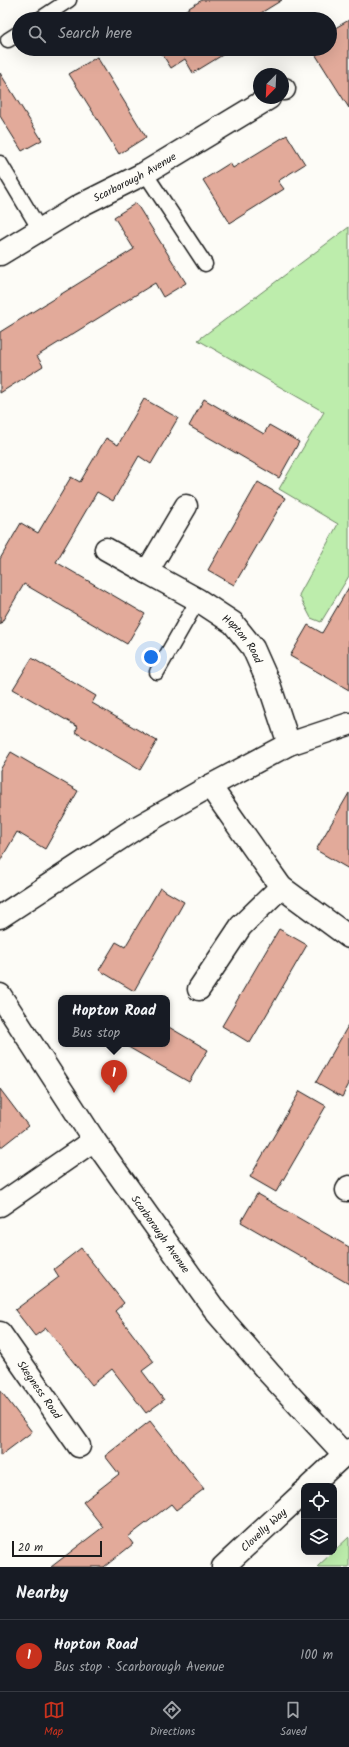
<!DOCTYPE html>
<html lang="en">
<head>
<meta charset="utf-8">
<style>
	body { margin:0; font-family:Kalam,sans-serif; background:#242831; color:#f1f3f6 }
	.controls { position:absolute; right:12px; bottom:12px; display:grid; overflow:hidden; border-radius:8px; box-shadow:0 4px 16px #0002 }
	.controls button { width:36px; height:36px; display:grid; place-items:center; padding:0; border:0; border-bottom:1px solid #363941; background:#171b24; color:#f1f3f6; font:20px sans-serif }
	.compass { position:absolute; left:253px; top:68px; width:36px; height:36px; border-radius:50%; background:#171b24; box-shadow:0 4px 16px #0002; rotate:204deg }
	.scale { position:absolute; left:12px; bottom:10px; width:90px; box-sizing:border-box; padding-left:4px; border:2px solid #1c1c1c; border-top:0; font-size:11px; line-height:14px; white-space:nowrap; color:#1c1c1c; -webkit-text-stroke:3px #fdfcf7; paint-order:stroke }
	.you { position:absolute; left:151px; top:657px; width:14px; height:14px; margin:-10px; border:3px solid #fff; border-radius:50%; background:#1a73e8; box-shadow:0 0 0 6px #1a73e833 }
	.badge { display:grid; place-items:center; width:26px; height:26px; border-radius:50%; background:#c8321e; color:#fff; font-size:13px; font-weight:700 }
	.pin { position:absolute; translate:-50% -33px; filter:drop-shadow(0 1px 2px #0008) }
	.pin::after { content:''; position:absolute; top:21px; width:14px; height:12px; background:inherit; clip-path:polygon(0 0,100% 0,50% 100%) }
	.popup { position:absolute; left:58px; top:995px; width:112px; height:52px; box-sizing:border-box; display:grid; place-content:center; border-radius:8px; background:#171b24; filter:drop-shadow(0 1px 3px #0005); font-size:13px; white-space:nowrap; color:#9ea1a6 }
	.popup b { font-size:15px; color:#f1f3f6 }
	.popup::after { content:''; position:absolute; left:50%; top:100%; margin-left:-8px; border:8px solid transparent; border-top-color:#171b24 }
	.list { margin:0; padding:0; list-style:none }
	h2 { display:flex; justify-content:space-between; align-items:center; height:52px; margin:0; padding:0 16px; font-size:17px }
	h2 small { font-size:13px; font-weight:400; color:#9ea1a6 }
	.list li { display:grid; grid-template-columns:26px 1fr auto; gap:12px; align-items:center; box-sizing:border-box; height:72px; padding:0 16px; border-top:1px solid #363941 }
	.list b { display:block; font-size:15px; white-space:nowrap }
	.list p { margin:0; font-size:13px; white-space:nowrap; color:#9ea1a6 }
	.list em { font-size:13px; font-style:normal; color:#9ea1a6 }
	.icon { flex:none; width:22px; height:22px; fill:none; stroke:currentColor; stroke-width:2; stroke-linecap:round; stroke-linejoin:round }
	.map { position:relative; flex:none; width:349px; height:1567px; overflow:hidden }
	.search { position:absolute; background:#171b24; box-shadow:0 4px 16px #0002; left:12px; right:12px; top:12px; height:44px; display:flex; align-items:center; gap:10px; box-sizing:border-box; padding:0 14px; border-radius:22px; color:#9ea1a6; font-size:15px }
	.sheet { height:124px; background:#171b24 }
	nav { display:flex; justify-content:space-around; align-items:center; box-sizing:border-box; height:56px; border-top:1px solid #363941; background:#171b24; font-size:11px; color:#9ea1a6 }
	nav a { display:grid; justify-items:center; gap:2px }
	nav .on { color:#c8321e }
	.map>svg:first-child { display:block }
	.green { fill:#bdedac; stroke:#6c8464 }
	.building { fill:#e2aa9a; stroke:#1c1c1c }
	.lines { fill:none; stroke-linecap:round; stroke-linejoin:round }
	.service-casing { stroke:#1c1c1c; stroke-width:17 }
	.minor-casing { stroke:#1c1c1c; stroke-width:25 }
	.tertiary-casing { stroke:#1c1c1c; stroke-width:25 }
	.service { stroke:#fdfcf7; stroke-width:14 }
	.minor { stroke:#fdfcf7; stroke-width:22 }
	.tertiary { stroke:#fdfcf7; stroke-width:22 }
	.labels { text-anchor:middle; stroke-width:4; stroke-linejoin:round; paint-order:stroke }
	.street-label { font-size:11px; fill:#1c1c1c; stroke:#fdfcf7 }
</style>
</head>
<body>
<div class="map">
<svg width="349" height="1567" viewBox="0 0 349 1567">
	<rect width="100%" height="100%" fill="#fdfcf7"/>
	<filter id="ink" filterUnits="userSpaceOnUse"><feTurbulence type="fractalNoise" baseFrequency=".025" numOctaves="2"/><feDisplacementMap in="SourceGraphic" scale="8" xChannelSelector="R" yChannelSelector="G"/><feConvolveMatrix kernelMatrix="1 2 1 2 8 2 1 2 1" color-interpolation-filters="sRGB"/></filter>
	<g filter="url(#ink)">
		<g class="green">
			<polygon points="349,227 349,576 321,622 311,618 299,595 338,524 279,489 324,412 198,340"/>
			<polygon points="349,1537 349,1567 317,1567"/>
		</g>
		<g class="building">
			<polygon points="202,0 282,0 251,19 171,19"/>
			<polygon points="349,20 349,108 312,49 330,49 330,31"/>
			<polygon points="159,49 228,49 229,51 193,73 185,59 171,68"/>
			<polygon points="97,57 146,137 119,154 69,74"/>
			<polygon points="0,73 42,140 22,151 0,116"/>
			<polygon points="287,135 305,164 278,181 284,189 230,223 203,180 230,163 233,168"/>
			<polygon points="136,203 186,283 163,297 155,283 37,356 43,366 0,393 0,332 134,249 114,217"/>
			<polygon points="144,399 178,418 151,464 139,456 113,501 97,492 56,562 145,614 127,644 24,584 0,625 0,559 21,523 38,533 71,477 80,482 106,438 118,445"/>
			<polygon points="204,399 264,434 269,425 299,442 279,478 189,426"/>
			<polygon points="258,482 285,498 234,585 208,570"/>
			<polygon points="349,587 349,690 290,656 308,625 322,633"/>
			<polygon points="32,658 96,696 92,703 157,741 140,770 75,732 78,727 13,689"/>
			<polygon points="11,752 78,791 45,849 17,832 0,861 0,770"/>
			<polygon points="349,793 349,869 316,850"/>
			<polygon points="160,888 184,902 134,991 99,970 116,942 125,947"/>
			<polygon points="279,929 307,945 250,1043 222,1026"/>
			<polygon points="349,1024 349,1084 342,1097 316,1082"/>
			<polygon points="167,1026 208,1050 189,1082 123,1044 167,1044"/>
			<polygon points="0,1089 28,1126 0,1148"/>
			<polygon points="300,1091 326,1106 276,1192 250,1177"/>
			<polygon points="257,1194 349,1247 349,1284 241,1222"/>
			<polygon points="81,1248 124,1303 115,1311 154,1362 142,1371 164,1400 146,1413 112,1369 92,1385 46,1328 35,1336 15,1310 59,1277 54,1269"/>
			<polygon points="0,1390 32,1432 0,1456"/>
			<polygon points="150,1421 204,1489 176,1510 171,1504 128,1537 133,1544 104,1567 51,1567 103,1527 83,1502 119,1474 105,1456"/>
		</g>
		<g class="lines">
			<g class="service-casing">
				<g id="service">
					<polyline points="40,19 69,0"/>
					<polyline points="8,40 19,33"/>
					<polyline points="0,163 40,230"/>
					<polyline points="145,173 205,264"/>
					<polyline points="157,672 198,600"/>
				</g>
			</g>
			<g class="minor-casing">
				<g id="minor">
					<polyline points="283,89 284,89"/>
					<path id="s1" d="M0 254 81 205 145 173 269 98"/>
					<path id="s2" d="M186 506 147 572 198 600 233 623 253 648 269 684 289 744"/>
					<polyline points="106,549 147,572"/>
					<polyline points="210,786 281,887 349,937"/>
					<polyline points="0,917 136,828 210,786 289,744 349,724"/>
					<polyline points="199,989 241,926 281,887"/>
					<path id="s3" d="M0 995 94 1140 217 1313 270 1374 344 1454"/>
					<polyline points="347,1190 349,1187"/>
					<polyline points="0,1205 94,1140"/>
					<path id="s4" d="M0 1333 79 1446"/>
				</g>
			</g>
			<g class="tertiary-casing">
				<g id="tertiary">
					<polyline points="310,1486 349,1450"/>
					<path id="s5" d="M223 1567 304 1492"/>
				</g>
			</g>
			<use href="#service" class="service"/>
			<use href="#minor" class="minor"/>
			<use href="#tertiary" class="tertiary"/>
		</g>
	</g>
	<g class="labels">
		<g class="street-label">
			<text dy="4" stroke="none"><textPath href="#s1" startOffset="155">Scarborough Avenue</textPath></text>
			<text dy="4" stroke="none"><textPath href="#s2" startOffset="195">Hopton Road</textPath></text>
			<text dy="4" stroke="none"><textPath href="#s3" startOffset="288">Scarborough Avenue</textPath></text>
			<text dy="4" stroke="none"><textPath href="#s4" startOffset="69">Skegness Road</textPath></text>
			<text dy="4" stroke="none"><textPath href="#s5" startOffset="55">Clovelly Way</textPath></text>
		</g>
	</g>
</svg>
<div class="controls">
<button><svg class="icon" aria-label="locate" viewBox="0 0 24 24"><circle cx="12" cy="12" r="6"/><path d="M12 2v4M12 18v4M2 12h4M18 12h4"/></svg></button>
<button><svg class="icon" aria-label="layers" viewBox="0 0 24 24"><path d="M12 4l9 5-9 5-9-5zM3 14l9 5 9-5"/></svg></button>
</div>
<svg class="compass" viewBox="-18 -18 36 36"><path d="M0-13l5 13h-10z" fill="#e53935"/><path d="M0 13l5-13h-10z" fill="#9ea1a6"/></svg>
<div class="scale">20 m</div>
<div class="you"></div>
<div class="pin badge" style="left:114px;top:1093px">1</div>
<div class="popup"><b>Hopton Road</b>Bus stop</div>
<div class="search"><svg class="icon" aria-label="search" viewBox="0 0 24 24"><circle cx="10" cy="10" r="6"/><path d="M15 15l6 6"/></svg>Search here</div>
</div>
<section class="sheet">
<h2>Nearby<small></small></h2>
<ul class="list">
<li><span class="badge">1</span><div><b>Hopton Road</b><p>Bus stop · Scarborough Avenue</p></div><em>100 m</em></li>
</ul>
</section>
<nav>
<a class="on"><svg class="icon" aria-label="map" viewBox="0 0 24 24"><path d="M3 6l6-2 6 2 6-2v14l-6 2-6-2-6 2zM9 4v14M15 6v14"/></svg>Map</a>
<a><svg class="icon" aria-label="directions" viewBox="0 0 24 24"><path d="M12 3l9 9-9 9-9-9zM9 14v-3h6M13 9l2 2-2 2"/></svg>Directions</a>
<a><svg class="icon" aria-label="saved" viewBox="0 0 24 24"><path d="M7 4h10v16l-5-4-5 4z"/></svg>Saved</a>
</nav>
</body>
</html>
